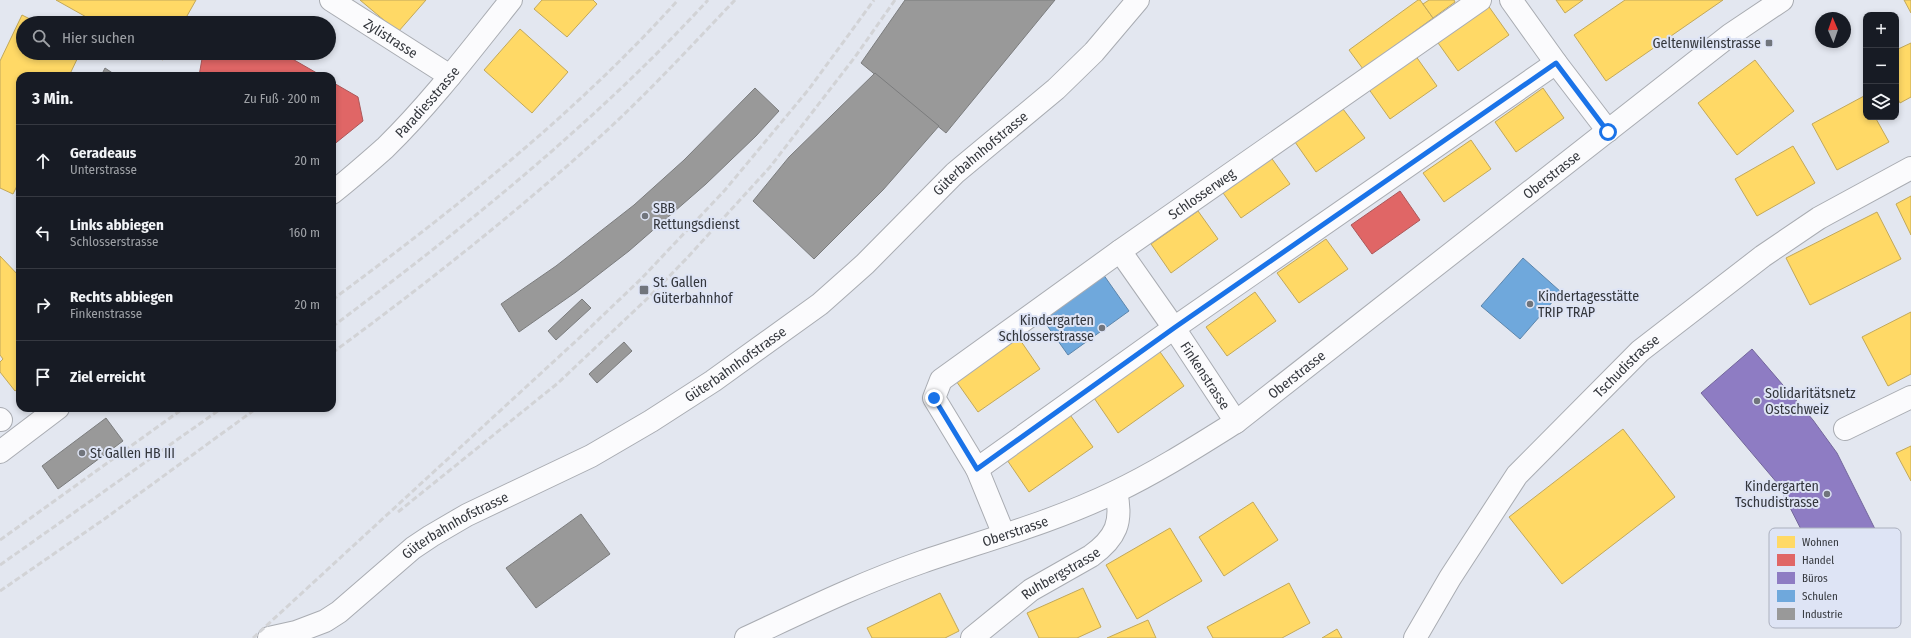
<!DOCTYPE html>
<html lang="de">
<head>
<meta charset="utf-8">
<style>
	body { margin:0; font-family:"Fira Sans Condensed",sans-serif; background:#242831; color:#f1f3f6 }
	.controls { position:absolute; right:12px; top:12px; display:grid; overflow:hidden; border-radius:8px; box-shadow:0 2px 6px #0003 }
	.controls button { width:36px; height:36px; display:grid; place-items:center; padding:0; border:0; border-bottom:1px solid #363941; background:#171b24; color:#f1f3f6; font:20px sans-serif }
	.compass { position:absolute; left:1815px; top:12px; width:36px; height:36px; border-radius:50%; background:#171b24; box-shadow:0 2px 6px #0003; rotate:358deg }
	.stop { position:absolute; width:12px; height:12px; margin:-9px; border:3px solid #1a73e8; border-radius:50%; background:#fff }
	.stop.end { background:#1a73e8; border-color:#fff; box-shadow:0 1px 4px #0008 }
	.list { margin:0; padding:0; list-style:none }
	h2 { display:flex; justify-content:space-between; align-items:center; height:52px; margin:0; padding:0 16px; font-size:17px }
	h2 small { font-size:13px; font-weight:400; color:#9ea1a6 }
	.list li { display:grid; grid-template-columns:26px 1fr auto; gap:12px; align-items:center; box-sizing:border-box; height:72px; padding:0 16px; border-top:1px solid #363941 }
	.list b { display:block; font-size:15px; white-space:nowrap }
	.list p { margin:0; font-size:13px; white-space:nowrap; color:#9ea1a6 }
	.list em { font-size:13px; font-style:normal; color:#9ea1a6 }
	.icon { flex:none; width:22px; height:22px; fill:none; stroke:currentColor; stroke-width:2; stroke-linecap:round; stroke-linejoin:round }
	.map { position:relative; flex:none; width:1911px; height:638px; overflow:hidden }
	.search { position:absolute; background:#171b24; box-shadow:0 2px 6px #0003; left:16px; top:16px; width:320px; height:44px; display:flex; align-items:center; gap:10px; box-sizing:border-box; padding:0 14px; border-radius:22px; color:#9ea1a6; font-size:15px }
	.panel { position:absolute; background:#171b24; box-shadow:0 2px 6px #0003; left:16px; top:72px; width:320px; height:340px; border-radius:12px }
	.map>svg:first-child { display:block }
	.homes { fill:#ffd966; stroke:#c2a85a }
	.shops { fill:#e06666; stroke:#ac585a }
	.offices { fill:#8e7cc3; stroke:#73679b }
	.schools { fill:#6fa8dc; stroke:#5d86ac }
	.industry { fill:#999; stroke:#7b7c7d }
	.lines { fill:none; stroke-linecap:round; stroke-linejoin:round }
	.street-casing { stroke:#a9acb2; stroke-width:24 }
	.secondary-casing { stroke:#a9acb2; stroke-width:24 }
	.street { stroke:#fbfbfd; stroke-width:22 }
	.secondary { stroke:#fbfbfd; stroke-width:22 }
	.rail { stroke:#d2d3d6; stroke-width:3; stroke-dasharray:6 3; stroke-linecap:butt }
	.route { stroke:#1a73e8; stroke-width:5 }
	.poi-dot { fill:#71757c; stroke:#dee4f5; stroke-width:1.5 }
	.labels { text-anchor:middle; stroke-width:4; stroke-linejoin:round; paint-order:stroke }
	.street-label { font-size:14px; fill:#34373d; stroke:#dee4f5 }
	.poi-label { font-size:14px; fill:#34373d; stroke:#dee4f5; text-anchor:start }
	.key { fill:#dee4f5; stroke:#abb0be; stroke-width:1 }
	.key-label { font-size:11px; fill:#34373d }
</style>
</head>
<body>
<div class="map">
<svg width="1911" height="638" viewBox="0 0 1911 638">
	<rect width="100%" height="100%" fill="#e3e7f0"/>
	<g class="homes">
		<polygon points="56,0 196,0 183,23 97,23"/>
		<polygon points="360,0 426,0 398,32"/>
		<polygon points="542,0 593,0 597,4 567,37 534,9"/>
		<polygon points="1418,0 1420,0 1433,18 1363,69 1349,50"/>
		<polygon points="1429,0 1454,0 1455,2 1433,18 1423,4"/>
		<polygon points="1556,0 1583,0 1565,13"/>
		<polygon points="1625,0 1723,0 1606,81 1574,35"/>
		<polygon points="1904,0 1911,0 1911,13"/>
		<polygon points="1487,4 1509,35 1458,71 1436,40"/>
		<polygon points="22,15 38,23 23,23 23,53 80,53 69,76 20,76 20,180 13,194 0,188 0,61"/>
		<polygon points="520,29 568,72 532,113 484,70"/>
		<polygon points="1911,43 1911,97 1900,103 1896,95 1896,50"/>
		<polygon points="151,53 166,53 163,60"/>
		<polygon points="1415,55 1437,86 1390,119 1368,88"/>
		<polygon points="1755,60 1794,111 1737,155 1698,103"/>
		<polygon points="1543,88 1564,118 1516,152 1495,122"/>
		<polygon points="1864,96 1866,100 1866,117 1875,117 1889,142 1837,170 1812,124"/>
		<polygon points="1343,109 1365,138 1316,172 1295,142"/>
		<polygon points="1471,140 1491,169 1444,202 1423,173"/>
		<polygon points="1793,146 1815,183 1757,216 1735,179"/>
		<polygon points="1270,156 1290,184 1241,218 1221,190"/>
		<polygon points="1911,196 1911,235 1896,204"/>
		<polygon points="1198,211 1218,239 1171,273 1151,244"/>
		<polygon points="1877,212 1901,259 1810,305 1786,258"/>
		<polygon points="1326,239 1348,269 1299,303 1277,273"/>
		<polygon points="0,256 20,277 20,387 15,391 0,372 0,362 3,359 0,355"/>
		<polygon points="1255,292 1276,321 1227,356 1206,327"/>
		<polygon points="1911,312 1911,374 1888,386 1862,337"/>
		<polygon points="1016,334 1040,369 978,412 954,378"/>
		<polygon points="1158,349 1184,386 1118,433 1092,395"/>
		<polygon points="1068,412 1093,447 1029,492 1005,457"/>
		<polygon points="1623,429 1675,497 1562,584 1509,517"/>
		<polygon points="1911,446 1911,481 1896,453"/>
		<polygon points="1253,502 1278,540 1224,576 1199,537"/>
		<polygon points="1170,528 1202,581 1137,619 1106,565"/>
		<polygon points="1289,583 1310,623 1282,638 1213,638 1207,627"/>
		<polygon points="1083,588 1101,627 1077,638 1039,638 1027,613"/>
		<polygon points="940,593 959,631 945,638 872,638 867,628"/>
		<polygon points="1148,620 1156,638 1107,638"/>
		<polygon points="1337,629 1342,638 1322,638"/>
	</g>
	<g class="shops">
		<polygon points="203,53 282,53 322,76 199,76"/>
		<polygon points="332,82 358,97 363,121 332,146"/>
		<polygon points="1400,191 1420,220 1372,254 1351,225"/>
	</g>
	<polygon class="offices" points="1752,349 1813,420 1837,453 1899,577 1841,608 1778,484 1701,393"/>
	<g class="schools">
		<polygon points="1523,258 1561,292 1520,339 1481,306"/>
		<polygon points="1103,274 1129,311 1068,355 1041,317"/>
	</g>
	<g class="industry">
		<polygon points="905,0 1055,0 946,133 861,63"/>
		<polygon points="105,68 117,76 101,76"/>
		<polygon points="875,73 939,126 883,190 814,259 753,201 789,157"/>
		<polygon points="755,88 779,111 756,136 706,184 629,251 576,292 519,332 501,304 556,266 634,205 684,160"/>
		<polygon points="582,299 591,308 556,340 548,331"/>
		<polygon points="624,342 632,351 597,383 589,374"/>
		<polygon points="106,418 123,441 58,489 42,466"/>
		<polygon points="581,514 610,554 536,608 506,568"/>
	</g>
	<g class="lines">
		<g class="street-casing">
			<g id="street">
				<path id="s1" d="M331 0 450 76"/>
				<polyline points="1511,0 1556,63 1608,131"/>
				<path id="s2" d="M332 193C350 179 368 163 385 148 431 103 471 50 511 0"/>
				<path id="s3" d="M1120 251 1174 328 1236 422"/>
				<polyline points="0,419 1,420"/>
				<polyline points="1845,429 1911,397"/>
				<polyline points="0,452 58,408"/>
				<polyline points="977,469 1174,328 1556,63"/>
				<path id="s4" d="M1004 535 977 469 934 398 941 380 1120 251 1480 0"/>
				<path id="s5" d="M269 638 296 632 325 621 339 612 413 548 431 536 467 515 591 456 651 421 713 381 820 304 865 264 955 173 1056 89 1094 52 1138 0"/>
				<path id="s6" d="M972 638 1031 590 1091 556C1116 538 1123 522 1116 492"/>
				<path id="s7" d="M1415 638 1450 578 1517 475 1640 351 1763 256 1819 218 1911 168"/>
			</g>
		</g>
		<g class="secondary-casing">
			<g id="secondary">
				<path id="s8" d="M746 638C804 611 861 583 922 562 986 540 1053 522 1115 492 1157 472 1196 447 1236 422L1730 35 1782 0"/>
			</g>
		</g>
		<use href="#street" class="street"/>
		<use href="#secondary" class="secondary"/>
		<g class="rail">
			<path d="M332 300C455 209 575 114 678 0"/>
			<path d="M332 327C465 227 595 123 708 0"/>
			<path d="M332 353C426 284 517 212 603 134 649 92 692 45 735 0"/>
			<polyline points="398,512 558,383 650,296 687,258 770,167 855,57 895,0"/>
			<polyline points="0,540 184,408"/>
			<polyline points="0,565 222,408"/>
			<polyline points="0,591 103,520 257,408"/>
			<polyline points="253,638 576,341 641,279 725,190 755,154 809,89 874,0"/>
		</g>
	</g>
	<g class="lines">
		<polyline class="route" points="934,398 977,469 1174,328 1556,63 1608,132"/>
	</g>
	<g class="poi-dot">
		<rect x="1765" y="39" width="8" height="8" rx="2"/>
		<circle cx="645" cy="216" r="4"/>
		<rect x="639" y="285" width="10" height="10" rx="2"/>
		<circle cx="1530" cy="304" r="4"/>
		<circle cx="1102" cy="328" r="4"/>
		<circle cx="1757" cy="401" r="4"/>
		<circle cx="82" cy="453" r="4"/>
		<circle cx="1827" cy="494" r="4"/>
	</g>
	<g class="labels">
		<g class="street-label">
			<text dy="5" stroke="none"><textPath href="#s1" startOffset="71">Zylistrasse</textPath></text>
			<text dy="5" stroke="none"><textPath href="#s2" startOffset="132">Paradiesstrasse</textPath></text>
			<text dy="5" stroke="none"><textPath href="#s5" startOffset="869">Güterbahnhofstrasse</textPath></text>
			<text dy="5" stroke="none"><textPath href="#s8" startOffset="938">Oberstrasse</textPath></text>
			<text dy="5" stroke="none"><textPath href="#s4" startOffset="494">Schlosserweg</textPath></text>
			<text dy="5" stroke="none"><textPath href="#s5" startOffset="545">Güterbahnhofstrasse</textPath></text>
			<text dy="5" stroke="none"><textPath href="#s7" startOffset="347">Tschudistrasse</textPath></text>
			<text dy="5" stroke="none"><textPath href="#s8" startOffset="614">Oberstrasse</textPath></text>
			<text dy="5" stroke="none"><textPath href="#s3" startOffset="151">Finkenstrasse</textPath></text>
			<text dy="5" stroke="none"><textPath href="#s5" startOffset="221">Güterbahnhofstrasse</textPath></text>
			<text dy="5" stroke="none"><textPath href="#s8" startOffset="290">Oberstrasse</textPath></text>
			<text dy="5" stroke="none"><textPath href="#s6" startOffset="110">Ruhbergstrasse</textPath></text>
		</g>
		<g class="poi-label">
			<text x="1761" y="48" text-anchor="end">Geltenwilenstrasse</text>
			<text x="653" y="213">SBB<tspan x="653" dy="16">Rettungsdienst</tspan></text>
			<text x="653" y="287">St. Gallen<tspan x="653" dy="16">Güterbahnhof</tspan></text>
			<text x="1538" y="301">Kindertagesstätte<tspan x="1538" dy="16">TRIP TRAP</tspan></text>
			<text x="1094" y="325" text-anchor="end">Kindergarten<tspan x="1094" dy="16">Schlosserstrasse</tspan></text>
			<text x="1765" y="398">Solidaritätsnetz<tspan x="1765" dy="16">Ostschweiz</tspan></text>
			<text x="90" y="458">St Gallen HB III</text>
			<text x="1819" y="491" text-anchor="end">Kindergarten<tspan x="1819" dy="16">Tschudistrasse</tspan></text>
		</g>
	</g>
	<rect x="1769" y="528" width="132" height="100" rx="6" class="key"/>
	<rect x="1777" y="536" width="18" height="12" fill="#ffd966"/>
	<rect x="1777" y="554" width="18" height="12" fill="#e06666"/>
	<rect x="1777" y="572" width="18" height="12" fill="#8e7cc3"/>
	<rect x="1777" y="590" width="18" height="12" fill="#6fa8dc"/>
	<rect x="1777" y="608" width="18" height="12" fill="#999"/>
	<g class="key-label">
		<text x="1802" y="546">Wohnen</text>
		<text x="1802" y="564">Handel</text>
		<text x="1802" y="582">Büros</text>
		<text x="1802" y="600">Schulen</text>
		<text x="1802" y="618">Industrie</text>
	</g>
</svg>
<div class="controls">
<button>+</button>
<button>−</button>
<button><svg class="icon" aria-label="layers" viewBox="0 0 24 24"><path d="M12 4l9 5-9 5-9-5zM3 14l9 5 9-5"/></svg></button>
</div>
<svg class="compass" viewBox="-18 -18 36 36"><path d="M0-13l5 13h-10z" fill="#e53935"/><path d="M0 13l5-13h-10z" fill="#9ea1a6"/></svg>
<div class="stop" style="left:1608px;top:132px"></div>
<div class="stop end" style="left:934px;top:398px"></div>
<div class="search"><svg class="icon" aria-label="search" viewBox="0 0 24 24"><circle cx="10" cy="10" r="6"/><path d="M15 15l6 6"/></svg>Hier suchen</div>
<section class="panel">
<h2>3 Min.<small>Zu Fuß · 200 m</small></h2>
<ul class="list">
<li><svg class="icon" aria-label="ahead" viewBox="0 0 24 24"><path d="M12 20V5M6 11l6-6 6 6"/></svg><div><b>Geradeaus</b><p>Unterstrasse</p></div><em>20 m</em></li>
<li><svg class="icon" aria-label="left" viewBox="0 0 24 24"><path d="M17 20v-9H6M10 6l-5 5 5 5"/></svg><div><b>Links abbiegen</b><p>Schlosserstrasse</p></div><em>160 m</em></li>
<li><svg class="icon" aria-label="right" viewBox="0 0 24 24"><path d="M7 20v-9h11M14 6l5 5-5 5"/></svg><div><b>Rechts abbiegen</b><p>Finkenstrasse</p></div><em>20 m</em></li>
<li><svg class="icon" aria-label="arrive" viewBox="0 0 24 24"><path d="M6 21V4h12l-3 4 3 4H6"/></svg><div><b>Ziel erreicht</b></div></li>
</ul>
</section>
</div>
</body>
</html>
